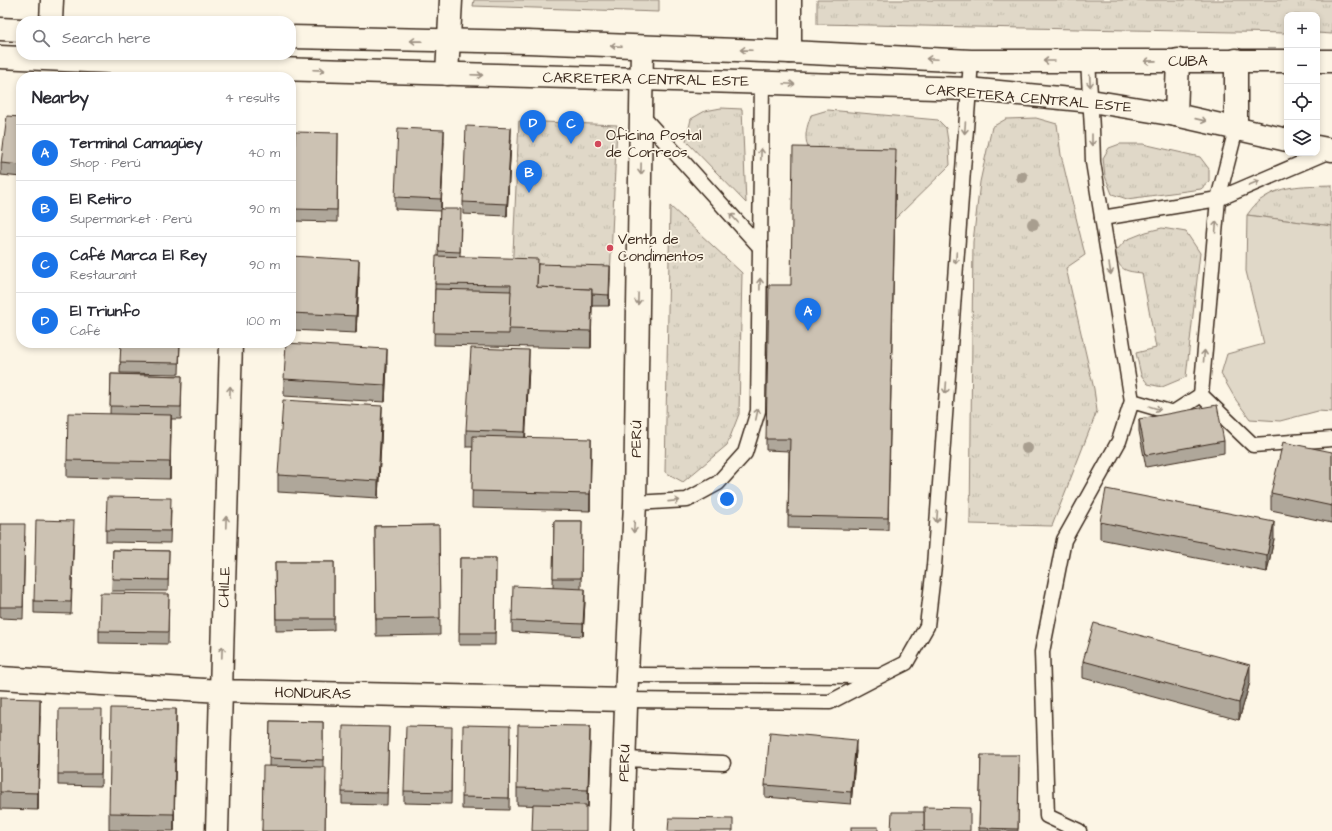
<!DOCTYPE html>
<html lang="en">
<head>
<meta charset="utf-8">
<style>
	body { margin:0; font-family:"Architects Daughter",sans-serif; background:#f7f7f7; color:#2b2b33 }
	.controls { position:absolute; right:12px; top:12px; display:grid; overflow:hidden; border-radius:8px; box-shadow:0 2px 6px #0003 }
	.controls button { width:36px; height:36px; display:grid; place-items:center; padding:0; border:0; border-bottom:1px solid #e1e1e2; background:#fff; color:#2b2b33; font:20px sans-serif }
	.you { position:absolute; left:727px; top:499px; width:14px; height:14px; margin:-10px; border:3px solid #fff; border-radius:50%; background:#1a73e8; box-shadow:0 0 0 6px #1a73e833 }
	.badge { display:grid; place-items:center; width:26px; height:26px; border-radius:50%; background:#1a73e8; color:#fff; font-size:13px; font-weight:700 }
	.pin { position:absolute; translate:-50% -33px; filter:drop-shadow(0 1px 2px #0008) }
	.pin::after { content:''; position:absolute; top:21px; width:14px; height:12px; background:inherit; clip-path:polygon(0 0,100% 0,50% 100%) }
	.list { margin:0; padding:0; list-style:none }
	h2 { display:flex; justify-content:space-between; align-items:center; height:52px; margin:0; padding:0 16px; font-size:17px }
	h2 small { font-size:13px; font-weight:400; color:#7c7c81 }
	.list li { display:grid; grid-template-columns:26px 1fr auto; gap:12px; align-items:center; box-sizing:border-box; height:56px; padding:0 16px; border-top:1px solid #e1e1e2 }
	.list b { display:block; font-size:15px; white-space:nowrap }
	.list p { margin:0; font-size:13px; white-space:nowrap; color:#7c7c81 }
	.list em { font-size:13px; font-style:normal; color:#7c7c81 }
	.icon { flex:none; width:22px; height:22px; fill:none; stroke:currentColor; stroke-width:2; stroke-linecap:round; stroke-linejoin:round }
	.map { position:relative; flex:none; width:1332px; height:831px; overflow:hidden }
	.search { position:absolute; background:#fff; box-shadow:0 2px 6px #0003; left:16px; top:16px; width:280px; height:44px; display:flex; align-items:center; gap:10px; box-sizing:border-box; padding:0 14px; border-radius:16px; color:#7c7c81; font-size:15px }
	.panel { position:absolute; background:#fff; box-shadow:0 2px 6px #0003; left:16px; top:72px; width:280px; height:276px; border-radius:16px }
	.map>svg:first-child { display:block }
	.grass { fill:url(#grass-tufts); stroke:#8e8173 }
	.garden { fill:#e0d8c8; stroke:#8e8173 }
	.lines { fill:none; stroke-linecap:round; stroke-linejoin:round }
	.lane-casing { stroke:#3b2a1e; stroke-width:17 }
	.street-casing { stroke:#3b2a1e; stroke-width:25 }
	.secondary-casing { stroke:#3b2a1e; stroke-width:25 }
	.primary-casing { stroke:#3b2a1e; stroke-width:25 }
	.lane { stroke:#fcf5e5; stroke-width:14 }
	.street { stroke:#fcf5e5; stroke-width:22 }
	.secondary { stroke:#fcf5e5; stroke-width:22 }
	.primary { stroke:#fcf5e5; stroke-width:22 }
	.tree { fill:#a89e8f }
	.wall { fill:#afa79a; stroke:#3b2a1e }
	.shaded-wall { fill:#8f887d; stroke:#3b2a1e }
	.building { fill:#ccc2b3; stroke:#3b2a1e }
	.oneway { stroke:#9c9082 }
	.poi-dot { fill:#d1495b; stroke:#fcf5e5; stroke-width:1.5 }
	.labels { text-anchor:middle; stroke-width:3.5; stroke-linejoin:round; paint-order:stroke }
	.street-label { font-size:15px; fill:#3b2a1e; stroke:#fcf5e5 }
	.poi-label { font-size:15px; fill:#3b2a1e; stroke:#fcf5e5; text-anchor:start }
</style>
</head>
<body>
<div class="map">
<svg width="1332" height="831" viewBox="0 0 1332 831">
	<defs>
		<pattern id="grass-tufts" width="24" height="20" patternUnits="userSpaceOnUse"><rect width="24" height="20" fill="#e0d8c8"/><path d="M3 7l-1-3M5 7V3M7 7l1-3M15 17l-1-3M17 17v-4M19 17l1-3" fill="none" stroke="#c1baab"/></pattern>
	</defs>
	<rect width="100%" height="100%" fill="#fcf5e5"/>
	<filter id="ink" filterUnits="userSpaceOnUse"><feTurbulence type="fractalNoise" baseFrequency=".025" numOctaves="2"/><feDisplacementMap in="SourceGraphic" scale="8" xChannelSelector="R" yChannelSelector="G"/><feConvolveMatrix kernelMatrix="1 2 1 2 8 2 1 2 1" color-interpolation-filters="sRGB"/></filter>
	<g filter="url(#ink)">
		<g class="grass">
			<polygon points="817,0 1332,0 1332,34 1317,33 1317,15 1287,15 1287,33 817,24"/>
			<polygon points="721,108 742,109 746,203 686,141 691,119 705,111"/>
			<path d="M828 110 938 120 946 128 949 148 950 165 894 220 813 160C804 140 804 135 811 115Z"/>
			<polygon points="1036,118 1057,124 1061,155 1085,255 1066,268 1094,389 1097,411 1052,526 970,524 973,242 980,182 992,127 1006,119"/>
			<polygon points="519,121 617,125 610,278 512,275"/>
			<polygon points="1120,144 1143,144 1200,157 1209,169 1209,182 1201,189 1127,199 1112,194 1105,176 1103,158 1109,148"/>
			<path d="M1332 185V226L1247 215C1251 210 1256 202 1262 199 1283 184 1307 186 1332 185Z"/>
			<polygon points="670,206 742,273 739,414 727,445 683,482 665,472"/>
			<path d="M1162 228 1186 232 1200 253 1186 377 1162 387 1148 384 1141 375 1136 353 1156 348 1142 273C1125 271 1119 271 1115 252L1126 240 1146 232Z"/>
		</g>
		<g class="garden">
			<polygon points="474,0 659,0 659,12 473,6"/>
			<polygon points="1247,215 1332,226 1332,412 1318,411 1280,421 1250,419 1236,400 1221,374 1227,354 1264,344 1246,271"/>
		</g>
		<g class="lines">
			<g class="lane-casing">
				<g id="lane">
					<polyline points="1088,61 1092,129 1093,162 1132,401 1173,413 1201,395"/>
					<polyline points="642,116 760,247"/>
					<polyline points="1102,218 1218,199 1332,150"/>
					<polyline points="1201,395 1218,199 1236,129"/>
					<polyline points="1201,395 1253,445 1332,439"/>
					<polyline points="635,503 687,500 718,483 745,453 758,411 762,82"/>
					<polyline points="627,675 880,676 906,663 927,626 934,566 971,61"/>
					<polyline points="627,700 830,702 878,677"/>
					<polyline points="624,759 723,763"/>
					<polyline points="1079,831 1047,816 1042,652 1064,540 1119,441 1132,401"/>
				</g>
			</g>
			<g class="street-casing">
				<g id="street">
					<polyline points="51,21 52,0"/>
					<polyline points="790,52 790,0"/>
					<polyline points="447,74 451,0"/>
					<polyline points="0,678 221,691 217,831"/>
				</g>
			</g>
			<g class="secondary-casing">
				<g id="secondary">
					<polyline points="239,77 239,55"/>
					<polyline points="231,343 221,691 627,700"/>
					<polyline points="622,831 627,675 635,503 642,47"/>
				</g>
			</g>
			<g class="primary-casing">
				<g id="primary">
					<polyline points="0,29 21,30"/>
					<polyline points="291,37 528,42 790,52 971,61 1287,61"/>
					<polyline points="0,57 239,68 642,79 968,89 1091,101 1176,115 1287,140"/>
					<polyline points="1317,61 1332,61"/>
					<polyline points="1176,115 1178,60"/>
					<polyline points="1236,129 1236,60"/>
					<polyline points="1317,147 1332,150"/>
				</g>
			</g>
			<use href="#lane" class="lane"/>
			<use href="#street" class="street"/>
			<use href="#secondary" class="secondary"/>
			<use href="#primary" class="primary"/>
		</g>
		<g class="tree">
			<circle cx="1022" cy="177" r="6"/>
			<circle cx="1033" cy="224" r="6"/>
			<circle cx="1027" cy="448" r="6"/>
		</g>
		<g class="wall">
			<polygon points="21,117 21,177 1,175 1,163"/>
			<polygon points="338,133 337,222 293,221 293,209"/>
			<polygon points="511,140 507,216 463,214 463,202"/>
			<polygon points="444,141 441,209 461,221 460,257 538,264 610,278 609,306 592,306 591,348 434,345 435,284 438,256 440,211 395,209 395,197"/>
			<polygon points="896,161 888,530 788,528 789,451 766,450 766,439 791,285"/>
			<polygon points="291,256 359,277 356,333 291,330"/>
			<polygon points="121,343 180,343 179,374 120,373"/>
			<polygon points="387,366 385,402 284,396 284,379"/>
			<polygon points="529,367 525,438 591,456 590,511 472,508 473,447 466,447 466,430"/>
			<polygon points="111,374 182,376 181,419 171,419 170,479 67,477 67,460 110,414"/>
			<polygon points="1139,419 1224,441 1224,453 1146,467 1139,431"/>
			<polygon points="382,423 378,498 278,492 278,475"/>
			<polygon points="1332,452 1332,523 1271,510 1271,493"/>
			<polygon points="171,510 170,543 106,542 106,530"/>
			<polygon points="554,521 582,521 581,589 585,601 583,636 512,632 512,621 553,588"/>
			<polygon points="1100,522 1274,539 1267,572 1100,539"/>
			<polygon points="0,524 25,536 23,619 0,618"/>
			<polygon points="439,525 440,635 376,636 375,526"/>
			<polygon points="74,533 71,614 34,613 34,601"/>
			<polygon points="113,550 169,551 168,591 112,591"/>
			<polygon points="460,558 496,558 495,645 459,645"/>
			<polygon points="275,562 334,562 334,630 276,631"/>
			<polygon points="169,594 168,644 99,643 99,631"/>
			<polygon points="1083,661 1250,682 1239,720 1083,678"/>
			<polygon points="0,698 40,716 38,810 0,809"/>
			<polygon points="102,721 101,786 58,785 58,774"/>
			<polygon points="270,721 323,722 323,767 326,784 325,831 262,831 269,766"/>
			<polygon points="176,726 174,831 109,830 109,813"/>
			<polygon points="389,727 387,805 342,804 342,792"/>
			<polygon points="510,737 509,810 462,809 462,797"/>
			<polygon points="452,738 451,804 404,803 404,791"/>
			<polygon points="590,743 588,807 517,805 517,788"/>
			<polygon points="856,751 851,804 765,797 765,785"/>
			<polygon points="981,755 1019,767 1018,831 979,831"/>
		</g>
		<g class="shaded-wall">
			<polygon points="511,128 511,140 507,216 507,204"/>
			<polygon points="444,130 444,141 441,211 441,199"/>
			<polygon points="359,260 359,277 356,333 356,316"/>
			<polygon points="610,266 610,278 609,306 609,295"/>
			<polygon points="592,289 592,306 591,348 591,331"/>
			<polygon points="387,349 387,366 385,402 385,385"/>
			<polygon points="529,350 529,367 525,449 525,432"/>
			<polygon points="382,406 382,423 378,498 378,481"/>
			<polygon points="171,415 171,432 170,479 170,462"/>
			<polygon points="591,439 591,456 590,511 590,494"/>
			<polygon points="1274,522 1274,539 1267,572 1267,555"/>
			<polygon points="585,589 585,601 583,636 583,624"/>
			<polygon points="1250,665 1250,682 1239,720 1239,703"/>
			<polygon points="40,699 40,716 38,810 38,793"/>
			<polygon points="176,709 176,726 174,831 174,814"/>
			<polygon points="590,726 590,743 588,807 588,790"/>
			<polygon points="856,740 856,751 851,804 851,792"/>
		</g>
		<g class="building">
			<polygon points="7,116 21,117 21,165 1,163"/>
			<polygon points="466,126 511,128 507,204 463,202"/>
			<polygon points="398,128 444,130 441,199 395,197"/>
			<polygon points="295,132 338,133 337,210 293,209"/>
			<polygon points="793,147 896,149 888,518 788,516 790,439 766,439 769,285 791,285"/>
			<polygon points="440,209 461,209 460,252 438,251"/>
			<polygon points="291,256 359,260 356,316 291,313"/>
			<polygon points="436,256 538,259 537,287 592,289 591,331 509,329 511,285 435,284"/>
			<polygon points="538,264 610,266 609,295 592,294 592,289 537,287"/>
			<polygon points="435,289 511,291 509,334 434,333"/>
			<polygon points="121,343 180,343 179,363 120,362"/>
			<polygon points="286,343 387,349 385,385 284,379"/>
			<polygon points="471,348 529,350 525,432 466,430"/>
			<polygon points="111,374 182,376 181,407 110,406"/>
			<polygon points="283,400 382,406 378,481 278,475"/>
			<polygon points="1217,405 1224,441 1146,455 1139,419"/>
			<polygon points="68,413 171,415 170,462 67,460"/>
			<polygon points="473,436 591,439 590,494 472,491"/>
			<polygon points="1283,442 1332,452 1332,506 1271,493"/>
			<polygon points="1106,489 1274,522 1267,555 1100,522"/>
			<polygon points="107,497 171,498 170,531 106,530"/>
			<polygon points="36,520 74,521 71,602 34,601"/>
			<polygon points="554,521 582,521 581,578 553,578"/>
			<polygon points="0,524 25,524 23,607 0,607"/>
			<polygon points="439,525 440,618 376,619 375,526"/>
			<polygon points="113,550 169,551 168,580 112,579"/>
			<polygon points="460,558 496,558 495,633 459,633"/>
			<polygon points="275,562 334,562 334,619 276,619"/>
			<polygon points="513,586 585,589 583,624 512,621"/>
			<polygon points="100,593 169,594 168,632 99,631"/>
			<polygon points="1094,623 1250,665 1239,703 1083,661"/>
			<polygon points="0,698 40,699 38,793 0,792"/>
			<polygon points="111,708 176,709 174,814 109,813"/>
			<polygon points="59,709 102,709 101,774 58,774"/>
			<polygon points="270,721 323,722 323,760 269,758"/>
			<polygon points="463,725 510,726 509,798 462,797"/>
			<polygon points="518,725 590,726 588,790 517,788"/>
			<polygon points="343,726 389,727 387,793 342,792"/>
			<polygon points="406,726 452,727 451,792 404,791"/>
			<polygon points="770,732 856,740 851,792 765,785"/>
			<polygon points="981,755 1019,755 1018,829 979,828"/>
			<polygon points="263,766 326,767 325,831 262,831"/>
			<polygon points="533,804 586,805 586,831 532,831"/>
			<polygon points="924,807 970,808 970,831 924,831"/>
			<polygon points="892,812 924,812 924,831 891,831"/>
			<polygon points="669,818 733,819 733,831 668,831"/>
			<rect x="851" y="827" width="27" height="4"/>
		</g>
		<defs><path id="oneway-shaft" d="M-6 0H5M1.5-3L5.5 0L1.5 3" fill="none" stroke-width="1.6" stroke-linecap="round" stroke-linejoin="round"/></defs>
		<g class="oneway">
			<use href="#oneway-shaft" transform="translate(416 41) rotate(-179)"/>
			<use href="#oneway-shaft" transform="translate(616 46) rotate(-178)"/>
			<use href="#oneway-shaft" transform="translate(746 50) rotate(-178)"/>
			<use href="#oneway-shaft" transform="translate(932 59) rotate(-177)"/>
			<use href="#oneway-shaft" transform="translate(1049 61) rotate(-180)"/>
			<use href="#oneway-shaft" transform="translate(1150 61) rotate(179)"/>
			<use href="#oneway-shaft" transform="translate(319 70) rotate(2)"/>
			<use href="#oneway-shaft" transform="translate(477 75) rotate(2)"/>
			<use href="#oneway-shaft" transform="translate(1090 81) rotate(87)"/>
			<use href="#oneway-shaft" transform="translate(789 84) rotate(3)"/>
			<use href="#oneway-shaft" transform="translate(1201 120) rotate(13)"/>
			<use href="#oneway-shaft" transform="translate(965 128) rotate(94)"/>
			<use href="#oneway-shaft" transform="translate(1092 140) rotate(90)"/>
			<use href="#oneway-shaft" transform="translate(761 154) rotate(-89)"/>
			<use href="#oneway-shaft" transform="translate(641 169) rotate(91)"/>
			<use href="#oneway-shaft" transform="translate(1254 183) rotate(-23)"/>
			<use href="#oneway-shaft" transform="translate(734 218) rotate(-132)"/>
			<use href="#oneway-shaft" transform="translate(1216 227) rotate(-85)"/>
			<use href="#oneway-shaft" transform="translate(956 258) rotate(94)"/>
			<use href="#oneway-shaft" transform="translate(1110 269) rotate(81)"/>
			<use href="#oneway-shaft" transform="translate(760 284) rotate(-89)"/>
			<use href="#oneway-shaft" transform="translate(638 299) rotate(91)"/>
			<use href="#oneway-shaft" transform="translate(1204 356) rotate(-85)"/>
			<use href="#oneway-shaft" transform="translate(946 388) rotate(94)"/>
			<use href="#oneway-shaft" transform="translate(230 392) rotate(-88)"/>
			<use href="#oneway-shaft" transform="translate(1155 408) rotate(17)"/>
			<use href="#oneway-shaft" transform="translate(757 414) rotate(-78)"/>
			<use href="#oneway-shaft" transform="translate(674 501) rotate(-6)"/>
			<use href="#oneway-shaft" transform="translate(937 517) rotate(94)"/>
			<use href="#oneway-shaft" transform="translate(226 522) rotate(-88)"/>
			<use href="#oneway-shaft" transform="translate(634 527) rotate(93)"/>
			<use href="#oneway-shaft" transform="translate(222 652) rotate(-88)"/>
		</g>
	</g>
	<g class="poi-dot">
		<circle cx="598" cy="144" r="4"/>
		<circle cx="610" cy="248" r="4"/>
	</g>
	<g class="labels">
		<g class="street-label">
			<text x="1188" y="66">CUBA</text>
			<text transform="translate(646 79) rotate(1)" y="5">CARRETERA CENTRAL ESTE</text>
			<text transform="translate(1029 98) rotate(5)" y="5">CARRETERA CENTRAL ESTE</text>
			<text transform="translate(636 439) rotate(-89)" y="5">PERÚ</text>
			<text transform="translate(224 587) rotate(-88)" y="5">CHILE</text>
			<text transform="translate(313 693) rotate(1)" y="5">HONDURAS</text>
			<text transform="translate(624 763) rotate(-88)" y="5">PERÚ</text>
		</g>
		<g class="poi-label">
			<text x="606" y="140">Oficina Postal<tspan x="606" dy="17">de Correos</tspan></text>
			<text x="618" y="244">Venta de<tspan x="618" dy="17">Condimentos</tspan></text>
		</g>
	</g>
</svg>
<div class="controls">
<button>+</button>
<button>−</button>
<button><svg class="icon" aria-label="locate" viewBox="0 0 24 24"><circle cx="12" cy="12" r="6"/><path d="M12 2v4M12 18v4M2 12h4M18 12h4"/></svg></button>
<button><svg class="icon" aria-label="layers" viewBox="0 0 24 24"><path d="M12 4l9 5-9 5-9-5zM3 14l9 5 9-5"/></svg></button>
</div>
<div class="you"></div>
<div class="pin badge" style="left:808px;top:331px">A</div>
<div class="pin badge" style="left:529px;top:193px">B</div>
<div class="pin badge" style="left:571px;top:144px">C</div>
<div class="pin badge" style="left:533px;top:143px">D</div>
<div class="search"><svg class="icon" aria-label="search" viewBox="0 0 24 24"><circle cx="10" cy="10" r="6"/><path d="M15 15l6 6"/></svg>Search here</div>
<section class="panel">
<h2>Nearby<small>4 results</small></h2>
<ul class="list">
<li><span class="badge">A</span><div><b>Terminal Camagüey</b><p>Shop · Perú</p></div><em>40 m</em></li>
<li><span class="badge">B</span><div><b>El Retiro</b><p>Supermarket · Perú</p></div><em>90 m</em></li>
<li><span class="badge">C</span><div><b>Café Marca El Rey</b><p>Restaurant</p></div><em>90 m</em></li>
<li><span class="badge">D</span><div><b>El Triunfo</b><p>Café</p></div><em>100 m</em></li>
</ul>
</section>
</div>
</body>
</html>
